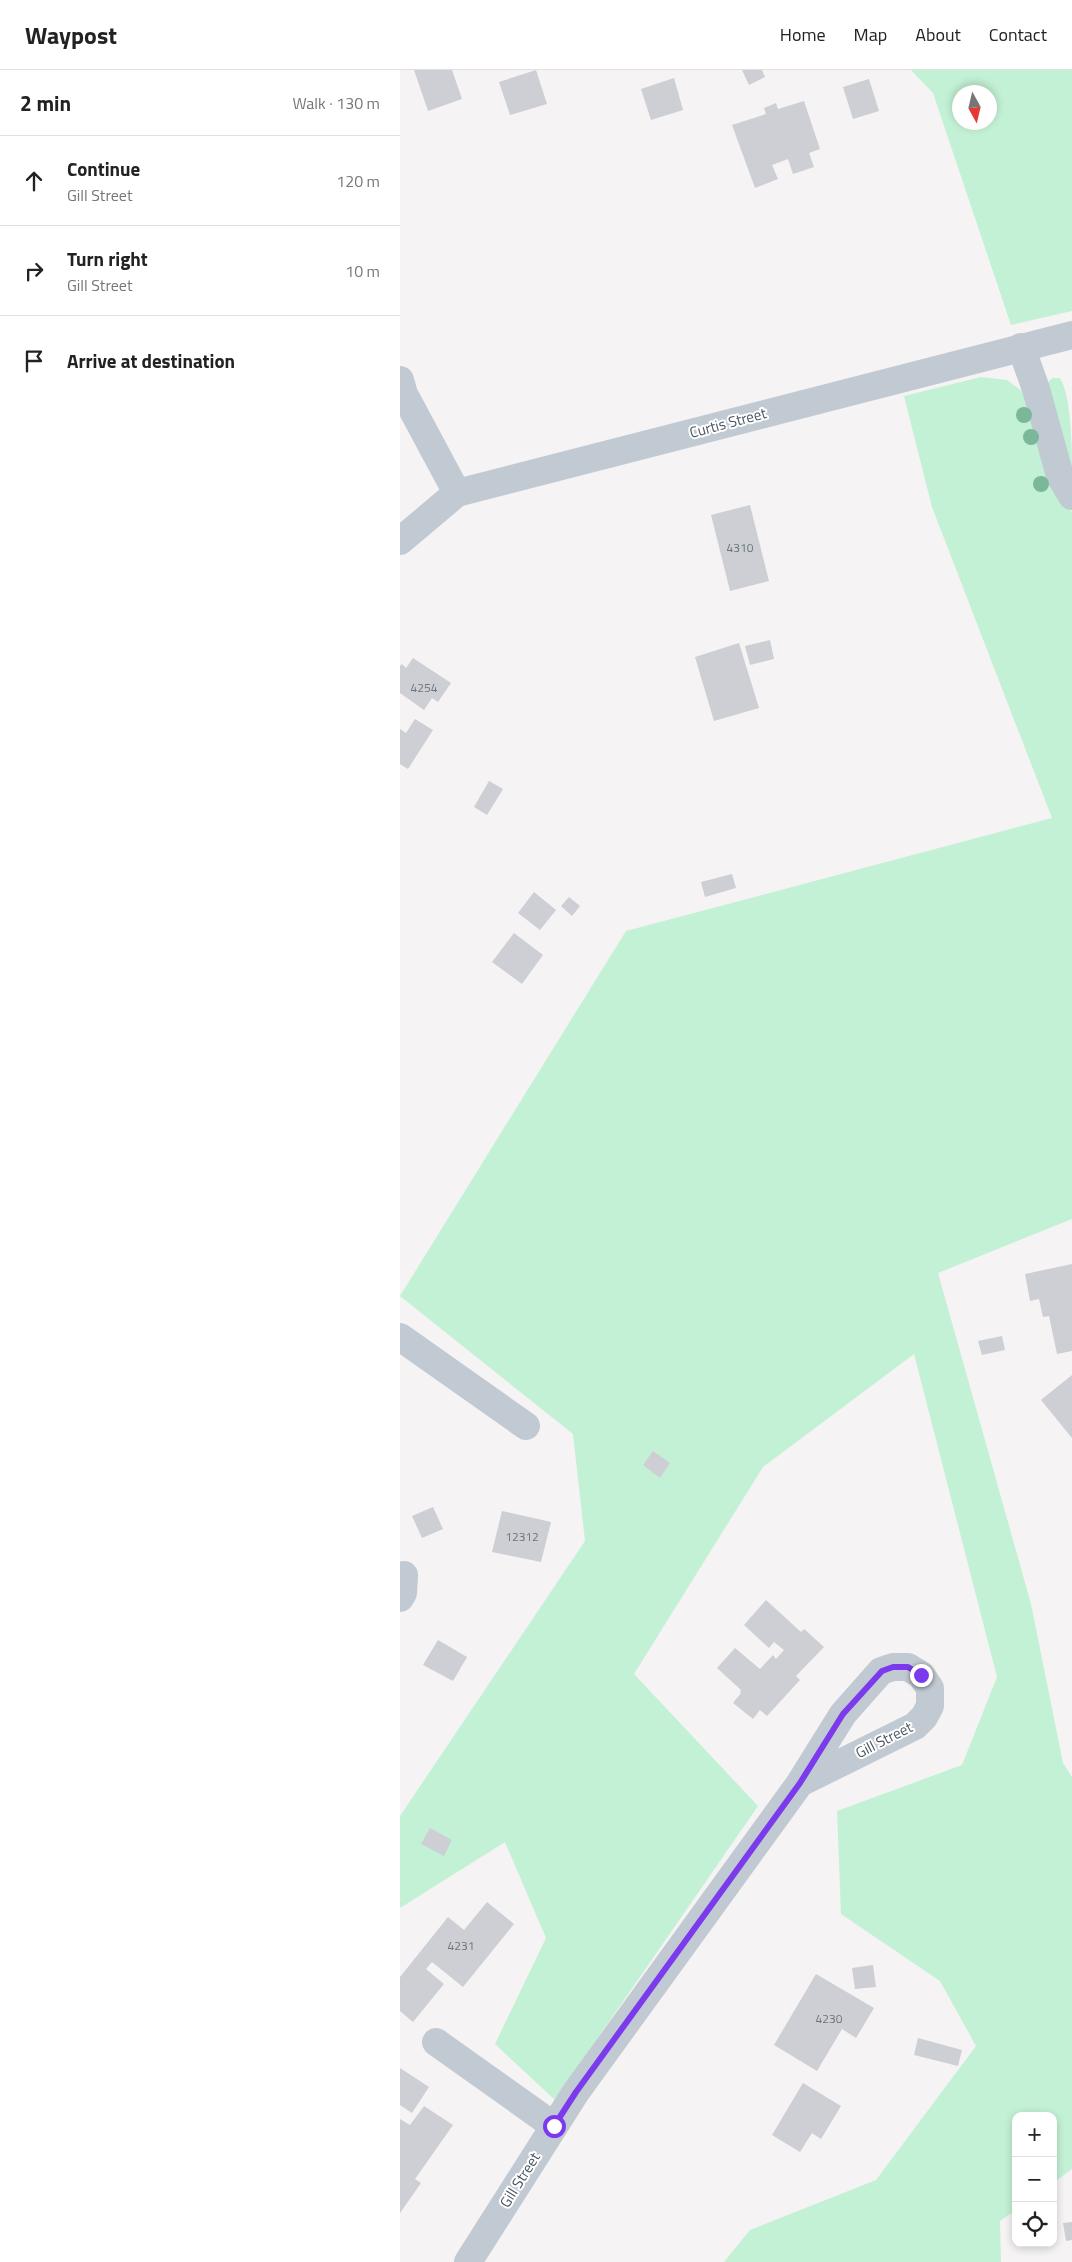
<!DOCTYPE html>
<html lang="en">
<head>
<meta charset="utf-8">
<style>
	body { margin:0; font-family:"Titillium Web",sans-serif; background:#f2f2f2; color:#222 }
	.controls { position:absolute; right:15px; bottom:15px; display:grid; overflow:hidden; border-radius:10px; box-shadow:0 2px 8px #0003 }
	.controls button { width:45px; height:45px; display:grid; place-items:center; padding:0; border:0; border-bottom:1px solid #e0e0e0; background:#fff; color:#222; font:25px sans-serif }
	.compass { position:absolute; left:552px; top:15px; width:45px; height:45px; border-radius:50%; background:#fff; box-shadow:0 2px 8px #0003; rotate:172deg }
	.stop { position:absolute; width:15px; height:15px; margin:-11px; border:4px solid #7c3aed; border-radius:50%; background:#fff }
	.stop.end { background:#7c3aed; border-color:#fff; box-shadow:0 1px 5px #0008 }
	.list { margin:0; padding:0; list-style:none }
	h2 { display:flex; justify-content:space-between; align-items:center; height:65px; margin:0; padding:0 20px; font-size:21px }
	h2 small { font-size:16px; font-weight:400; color:#767676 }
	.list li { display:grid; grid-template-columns:32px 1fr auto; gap:15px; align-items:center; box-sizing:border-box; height:90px; padding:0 20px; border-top:1px solid #e0e0e0 }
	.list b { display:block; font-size:19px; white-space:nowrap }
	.list p { margin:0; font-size:16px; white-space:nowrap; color:#767676 }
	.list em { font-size:16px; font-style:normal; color:#767676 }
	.icon { flex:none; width:28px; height:28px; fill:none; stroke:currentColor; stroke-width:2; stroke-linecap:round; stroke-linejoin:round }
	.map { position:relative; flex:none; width:672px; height:2192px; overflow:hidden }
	header { display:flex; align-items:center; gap:30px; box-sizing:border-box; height:70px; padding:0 25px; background:#fff; border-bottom:1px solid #e0e0e0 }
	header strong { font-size:24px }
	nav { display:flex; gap:28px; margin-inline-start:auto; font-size:18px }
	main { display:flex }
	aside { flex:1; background:#fff }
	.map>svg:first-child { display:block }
	.green { fill:#c3f1d5; fill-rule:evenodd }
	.building { fill:#cdcfd5 }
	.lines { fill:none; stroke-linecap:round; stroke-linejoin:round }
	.minor { stroke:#c1cad2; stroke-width:28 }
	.tree { fill:#7bb799 }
	.route { stroke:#7c3aed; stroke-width:6 }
	.labels { text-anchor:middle; stroke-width:4; stroke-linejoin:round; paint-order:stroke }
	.number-label { font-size:12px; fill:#6b747e }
	.street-label { font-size:15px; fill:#4a5661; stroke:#fff }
</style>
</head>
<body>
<header>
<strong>Waypost</strong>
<nav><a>Home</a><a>Map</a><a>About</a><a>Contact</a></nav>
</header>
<main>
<aside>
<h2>2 min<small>Walk · 130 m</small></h2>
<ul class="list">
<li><svg class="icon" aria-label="ahead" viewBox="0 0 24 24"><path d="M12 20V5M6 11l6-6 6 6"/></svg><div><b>Continue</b><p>Gill Street</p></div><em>120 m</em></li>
<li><svg class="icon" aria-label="right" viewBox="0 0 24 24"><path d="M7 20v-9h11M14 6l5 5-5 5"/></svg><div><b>Turn right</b><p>Gill Street</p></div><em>10 m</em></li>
<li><svg class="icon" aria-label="arrive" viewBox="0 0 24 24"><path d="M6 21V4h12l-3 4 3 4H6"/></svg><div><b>Arrive at destination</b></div></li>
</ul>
</aside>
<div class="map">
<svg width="672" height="2192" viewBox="0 0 672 2192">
	<rect width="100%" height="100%" fill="#f5f3f3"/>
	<g class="green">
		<path d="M511 0H672V241L611 255 533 23ZM590 22V52H560V22Z"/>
		<polygon points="581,307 607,310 630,327 649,410 672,442 672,1149 538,1203 631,1534 663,1693 672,1707 672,2099 653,2113 653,2046 616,2046 616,2140 600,2151 601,2192 324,2192 350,2160 476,2110 576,1976 540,1911 441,1844 437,1741 562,1695 597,1607 514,1284 363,1397 234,1604 358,1736 155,2030 95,1974 146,1868 105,1772 0,1838 0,1746 185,1471 173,1364 0,1226 226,861 652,748 532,437 504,326"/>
		<path d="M653 308H660C672 327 672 384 672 410L647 317 649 311Z"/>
	</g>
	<g class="building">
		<polygon points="14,0 52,0 62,29 28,41"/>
		<polygon points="136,0 147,34 110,45 99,12"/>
		<polygon points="342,0 362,0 365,7 349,15"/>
		<polygon points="274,8 283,40 251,50 241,19"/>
		<polygon points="469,9 479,41 453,49 443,17"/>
		<polygon points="404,31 420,79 409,83 414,97 393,104 388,89 372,95 378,109 355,118 332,55 366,44 364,38 376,33 378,39"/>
		<polygon points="350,435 369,511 330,521 311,445"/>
		<polygon points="370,570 374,589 350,595 345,576"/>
		<polygon points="339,573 359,638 314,651 295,587"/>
		<polygon points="13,588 51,613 38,632 32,628 24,640 0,623 0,596 2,594 6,598"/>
		<polygon points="15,649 33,660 8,699 0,694 0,659 6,663"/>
		<polygon points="89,711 103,719 87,745 74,737"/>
		<polygon points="332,804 336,818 305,827 301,812"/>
		<polygon points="134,822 156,840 140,860 118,843"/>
		<polygon points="169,827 180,836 172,846 161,836"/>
		<polygon points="114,863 143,885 122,914 92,892"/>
		<polygon points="672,1194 672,1281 657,1284 649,1246 643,1247 639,1229 630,1231 625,1204"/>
		<polygon points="602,1266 605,1280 582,1285 578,1271"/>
		<polygon points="672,1305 672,1368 641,1330"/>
		<polygon points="253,1381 270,1393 260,1408 243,1395"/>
		<polygon points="33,1437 43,1459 22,1468 12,1446"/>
		<polygon points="102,1441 151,1452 141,1492 92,1482"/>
		<polygon points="366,1530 401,1562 404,1559 424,1577 396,1606 400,1610 367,1646 360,1640 353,1649 333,1633 341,1623 340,1622 341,1620 317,1598 335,1578 360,1599 373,1585 376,1589 384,1580 374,1572 369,1578 344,1555"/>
		<polygon points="38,1570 67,1587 53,1611 23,1595"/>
		<polygon points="30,1758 52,1770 44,1786 21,1774"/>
		<polygon points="87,1832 114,1854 63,1917 32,1892 26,1899 44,1914 13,1952 0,1941 0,1907 48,1847 64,1860"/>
		<polygon points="473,1895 476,1917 455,1919 452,1898"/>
		<polygon points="416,1904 474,1938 456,1968 442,1959 417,2001 374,1975"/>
		<polygon points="518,1968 562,1980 558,1996 514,1985"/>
		<polygon points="0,1998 29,2017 12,2043 0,2035"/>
		<polygon points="403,2013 441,2036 421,2069 412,2063 400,2082 372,2065"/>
		<polygon points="24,2036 53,2055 15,2109 21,2113 0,2143 0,2049 10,2055"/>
		<polygon points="672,2152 672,2170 666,2171 663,2153"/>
	</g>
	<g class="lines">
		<g class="minor">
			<polyline points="621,277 636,319 660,406 672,426"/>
			<polyline points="0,310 4,324 57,423"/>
			<polyline points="0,471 57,423 672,265"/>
			<polyline points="0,1267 126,1356"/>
			<polyline points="0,1528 3,1523 4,1505"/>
			<polyline points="36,1972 154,2056"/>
			<polyline points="68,2192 176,2022 400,1713 443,1644 481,1601 493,1597 508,1597 521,1605 530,1618 530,1636 524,1647 515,1656 400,1713"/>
		</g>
	</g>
	<g class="tree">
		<circle cx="624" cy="345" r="8"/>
		<circle cx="631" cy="367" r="8"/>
		<circle cx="641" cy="414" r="8"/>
	</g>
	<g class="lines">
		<polyline class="route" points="154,2056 176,2022 400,1713 443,1644 482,1601 493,1597 508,1597 521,1605"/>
	</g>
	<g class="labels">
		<g class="number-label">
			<text x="340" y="482">4310</text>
			<text x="24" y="622">4254</text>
			<text x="122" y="1471">12312</text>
			<text x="61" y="1880">4231</text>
			<text x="429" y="1953">4230</text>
		</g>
		<g class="street-label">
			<text transform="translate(328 353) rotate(-15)" y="5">Curtis Street</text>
			<text transform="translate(484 1670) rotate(-27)" y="5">Gill Street</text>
			<text transform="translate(120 2110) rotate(-58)" y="5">Gill Street</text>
		</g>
	</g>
</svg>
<div class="controls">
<button>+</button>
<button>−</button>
<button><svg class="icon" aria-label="locate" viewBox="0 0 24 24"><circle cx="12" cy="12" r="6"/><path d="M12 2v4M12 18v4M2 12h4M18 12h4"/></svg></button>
</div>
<svg class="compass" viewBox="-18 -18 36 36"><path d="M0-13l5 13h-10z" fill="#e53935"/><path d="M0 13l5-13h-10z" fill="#767676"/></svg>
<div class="stop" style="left:154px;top:2056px"></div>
<div class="stop end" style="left:521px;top:1605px"></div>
</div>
</main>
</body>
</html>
